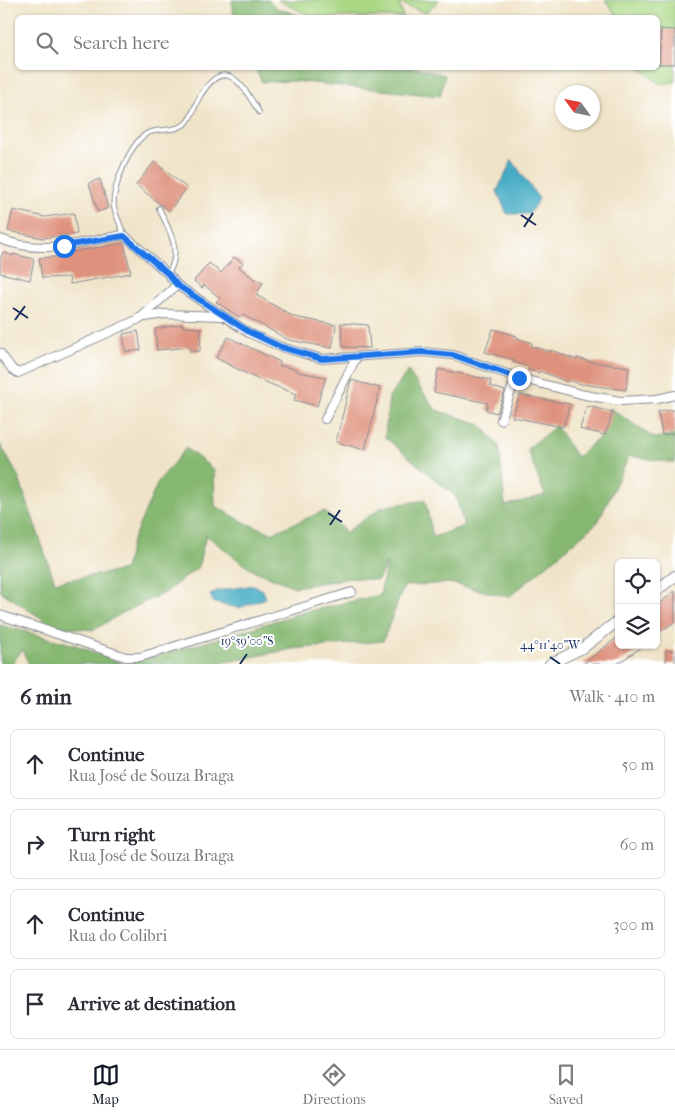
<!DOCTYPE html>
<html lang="en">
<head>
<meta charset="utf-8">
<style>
	body { margin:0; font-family:"IM FELL French Canon",serif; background:#f7f7f7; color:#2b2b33 }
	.controls { position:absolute; right:15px; bottom:15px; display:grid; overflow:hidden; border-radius:8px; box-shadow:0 1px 4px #0004 }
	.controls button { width:45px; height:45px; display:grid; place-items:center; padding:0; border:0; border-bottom:1px solid #e1e1e2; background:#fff; color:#2b2b33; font:25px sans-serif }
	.compass { position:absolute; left:555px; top:85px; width:45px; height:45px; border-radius:50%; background:#fff; box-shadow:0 1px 4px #0004; rotate:303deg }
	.stop { position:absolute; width:15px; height:15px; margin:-11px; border:4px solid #1a73e8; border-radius:50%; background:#fff }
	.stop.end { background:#1a73e8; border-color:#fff; box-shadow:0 1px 5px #0008 }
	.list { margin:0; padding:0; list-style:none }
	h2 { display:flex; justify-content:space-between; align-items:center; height:65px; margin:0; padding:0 20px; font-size:21px }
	h2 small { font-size:16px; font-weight:400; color:#7c7c81 }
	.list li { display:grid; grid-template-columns:32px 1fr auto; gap:15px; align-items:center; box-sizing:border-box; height:70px; margin:0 10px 10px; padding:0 10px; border:1px solid #e1e1e2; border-radius:8px }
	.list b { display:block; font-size:19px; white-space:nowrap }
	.list p { margin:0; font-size:16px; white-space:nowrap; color:#7c7c81 }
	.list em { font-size:16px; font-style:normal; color:#7c7c81 }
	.icon { flex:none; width:28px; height:28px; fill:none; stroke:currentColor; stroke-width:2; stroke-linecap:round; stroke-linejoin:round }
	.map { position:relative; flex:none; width:675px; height:664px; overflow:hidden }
	.search { position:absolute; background:#fff; box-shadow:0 1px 4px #0004; left:15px; right:15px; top:15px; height:55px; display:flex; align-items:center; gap:12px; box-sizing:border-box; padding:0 18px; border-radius:8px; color:#7c7c81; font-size:19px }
	.sheet { height:385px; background:#fff }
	nav { display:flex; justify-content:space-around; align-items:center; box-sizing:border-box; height:70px; border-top:1px solid #e1e1e2; background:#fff; font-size:14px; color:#7c7c81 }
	nav a { display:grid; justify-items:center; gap:2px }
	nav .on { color:#111827 }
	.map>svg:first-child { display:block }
	.green { fill:#a9d783; stroke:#628370 }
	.forest { fill:#86b871; stroke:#507468 }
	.water { fill:#44acc4; stroke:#306e91 }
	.building { fill:#de927d }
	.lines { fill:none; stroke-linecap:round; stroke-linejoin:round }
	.service-casing { stroke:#868a93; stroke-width:6 }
	.minor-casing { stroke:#868a93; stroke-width:10 }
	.tertiary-casing { stroke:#868a93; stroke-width:12 }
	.service { stroke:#fff; stroke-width:4 }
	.minor { stroke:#fff; stroke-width:8 }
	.tertiary { stroke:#fff; stroke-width:10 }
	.route { stroke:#1a73e8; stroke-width:6 }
	.ticks { fill:none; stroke:#1b2f5e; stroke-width:2 }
	.ticks-label { font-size:12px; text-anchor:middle; fill:#1b2f5e; stroke:#fff; stroke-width:4; stroke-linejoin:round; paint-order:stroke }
</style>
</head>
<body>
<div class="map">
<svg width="675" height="664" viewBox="0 0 675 664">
	<rect width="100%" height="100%" fill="#fff"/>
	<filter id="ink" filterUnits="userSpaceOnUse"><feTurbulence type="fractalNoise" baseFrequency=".02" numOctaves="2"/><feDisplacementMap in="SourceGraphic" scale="10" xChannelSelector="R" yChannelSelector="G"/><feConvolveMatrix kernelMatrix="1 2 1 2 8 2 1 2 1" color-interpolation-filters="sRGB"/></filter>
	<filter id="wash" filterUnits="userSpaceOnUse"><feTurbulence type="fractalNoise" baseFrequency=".0096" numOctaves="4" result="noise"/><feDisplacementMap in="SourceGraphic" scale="20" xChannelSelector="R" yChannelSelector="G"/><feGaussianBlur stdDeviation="1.12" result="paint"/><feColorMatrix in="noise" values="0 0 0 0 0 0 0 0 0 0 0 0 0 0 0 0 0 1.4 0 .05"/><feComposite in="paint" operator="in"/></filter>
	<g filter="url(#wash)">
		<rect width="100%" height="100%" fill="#f0e4c8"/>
		<g class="green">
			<polygon points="278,0 439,0 426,13 399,3 403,17 313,17"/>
			<polygon points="605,0 675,0 675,82 660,84 639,68 658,68 658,18 618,17"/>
		</g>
		<g class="forest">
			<polygon points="232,0 269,0 277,8 303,17 234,17"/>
			<polygon points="255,68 418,68 445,75 440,96 293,81 262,82"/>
			<polygon points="408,371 436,410 480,424 499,446 505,506 545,495 527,449 556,426 577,457 601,436 610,408 654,438 675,435 675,463 629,456 598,522 509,597 450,583 404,586 383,641 292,649 216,664 29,664 22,650 12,664 0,664 0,625 75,645 125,664 200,644 304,612 380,595 387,562 378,580 350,578 295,587 250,569 206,535 198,567 166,592 122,613 94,630 53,626 0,591 0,444 18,476 55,582 125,570 131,544 158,482 186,448 214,470 215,506 246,523 272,533 324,511 346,532 382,507 425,500 433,537 464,526 456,497 385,437 389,397"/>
		</g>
		<g class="water">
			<polygon points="512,160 539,199 529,214 507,214 497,191"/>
			<polygon points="254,585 263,590 266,598 239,608 214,603 210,595 217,591"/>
		</g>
		<g id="blocks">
			<g class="building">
				<polygon points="661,29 675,30 675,64 659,64"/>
				<polygon points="154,162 187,188 169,211 136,185"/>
				<polygon points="100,179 108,208 98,212 89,183"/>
				<polygon points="13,210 45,217 74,213 77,234 43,238 8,231"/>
				<polygon points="124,243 131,273 70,284 69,277 42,278 39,258 65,256 65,253"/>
				<polygon points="3,252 13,256 13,254 34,259 30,280 0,273 0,259"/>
				<polygon points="234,257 243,263 239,267 254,279 263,283 256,295 294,317 336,325 332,348 289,340 243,315 241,318 216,302 220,298 204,285 202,288 194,281 209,263 221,273"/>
				<polygon points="341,323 368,325 370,348 343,347"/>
				<polygon points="183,324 183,327 201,328 200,351 190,351 190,347 157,350 155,329"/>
				<polygon points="493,329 517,336 517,338 532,343 531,346 551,352 551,350 577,360 578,358 591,362 629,367 626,390 581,384 568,380 567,382 540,371 539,373 528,370 529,367 513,362 514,360 485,352"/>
				<polygon points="138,331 141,350 126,352 123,334"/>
				<polygon points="228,337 280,362 279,365 298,370 298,372 326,377 317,406 294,400 296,394 255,378 216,358"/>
				<polygon points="438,369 491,380 490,386 505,391 497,413 486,410 488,403 434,392"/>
				<polygon points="351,380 380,388 365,450 336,442"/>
				<polygon points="520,395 570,404 563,427 512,417"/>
				<polygon points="587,406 613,412 605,435 580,429"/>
				<polygon points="670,410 675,410 675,433 662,435 658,412"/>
				<polygon points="675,591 675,622 656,634 656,606"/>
				<polygon points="619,636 619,645 645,645 617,664 583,664"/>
				<polygon points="666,650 675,651 675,664 666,664"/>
			</g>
		</g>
	</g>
	<g filter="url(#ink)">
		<use href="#blocks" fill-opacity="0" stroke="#868a93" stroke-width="1"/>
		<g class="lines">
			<g class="service-casing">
				<g id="service">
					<path d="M159 208C169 231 183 250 168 274"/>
					<path d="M124 235C121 226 116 216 114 207 111 189 131 141 148 133 159 128 175 132 185 124 193 118 194 106 199 98 225 53 242 84 259 112"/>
				</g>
			</g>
			<g class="minor-casing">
				<g id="minor">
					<path d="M0 239C44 256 80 242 124 235L168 274 177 285 249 333 281 347 322 359 423 352 453 355 519 378 585 395 620 401 657 399 675 395"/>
					<polyline points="139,318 164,314 222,316"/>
					<polyline points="0,353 12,369 18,373 139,319 177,285"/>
					<polyline points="325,419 356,358"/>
					<polyline points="501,420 516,376"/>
					<polyline points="0,615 126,657 140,657 352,592"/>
				</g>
			</g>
			<g class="tertiary-casing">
				<g id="tertiary">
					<polyline points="656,591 675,576"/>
					<polyline points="550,664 584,647 619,620"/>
				</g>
			</g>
			<use href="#service" class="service"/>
			<use href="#minor" class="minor"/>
			<use href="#tertiary" class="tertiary"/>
		</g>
	</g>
	<g class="lines" filter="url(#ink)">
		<polyline class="route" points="64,246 124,236 168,274 177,285 249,332 281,347 322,359 422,352 453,355 519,378"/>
	</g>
	<path class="ticks" d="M521 215 536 225M524 227 533 213M13 308 28 318M15 320 25 306M328 513 342 522M330 525 340 510M550 657 560 664M240 664 247 654"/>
	<g class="ticks-label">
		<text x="247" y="645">19°59'00"S</text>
		<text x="550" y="649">44°11'40"W</text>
	</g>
</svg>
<div class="controls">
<button><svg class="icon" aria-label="locate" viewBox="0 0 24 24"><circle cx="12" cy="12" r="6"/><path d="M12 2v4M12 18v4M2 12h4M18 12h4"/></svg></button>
<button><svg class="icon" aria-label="layers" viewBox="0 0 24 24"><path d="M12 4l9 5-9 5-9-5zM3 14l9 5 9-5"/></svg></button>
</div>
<svg class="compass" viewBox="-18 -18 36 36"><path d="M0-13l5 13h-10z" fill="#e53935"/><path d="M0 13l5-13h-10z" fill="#7c7c81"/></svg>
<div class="stop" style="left:64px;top:246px"></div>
<div class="stop end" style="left:519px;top:378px"></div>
<div class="search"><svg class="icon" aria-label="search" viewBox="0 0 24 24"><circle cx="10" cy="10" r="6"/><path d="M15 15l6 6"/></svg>Search here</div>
</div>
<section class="sheet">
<h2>6 min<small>Walk · 410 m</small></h2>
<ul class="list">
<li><svg class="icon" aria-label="ahead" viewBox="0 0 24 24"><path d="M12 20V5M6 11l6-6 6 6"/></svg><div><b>Continue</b><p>Rua José de Souza Braga</p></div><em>50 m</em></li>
<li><svg class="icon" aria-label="right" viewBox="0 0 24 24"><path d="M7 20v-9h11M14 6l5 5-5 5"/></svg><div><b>Turn right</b><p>Rua José de Souza Braga</p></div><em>60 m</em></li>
<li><svg class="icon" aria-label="ahead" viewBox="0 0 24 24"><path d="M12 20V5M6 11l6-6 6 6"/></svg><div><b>Continue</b><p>Rua do Colibri</p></div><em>300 m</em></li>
<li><svg class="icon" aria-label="arrive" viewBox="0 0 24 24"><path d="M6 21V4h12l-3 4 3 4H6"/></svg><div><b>Arrive at destination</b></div></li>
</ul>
</section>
<nav>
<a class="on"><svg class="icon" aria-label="map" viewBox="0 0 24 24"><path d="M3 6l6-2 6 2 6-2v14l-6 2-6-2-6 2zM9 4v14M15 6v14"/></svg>Map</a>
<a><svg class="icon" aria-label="directions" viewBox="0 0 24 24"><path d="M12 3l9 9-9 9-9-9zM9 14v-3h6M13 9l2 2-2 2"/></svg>Directions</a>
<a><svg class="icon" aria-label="saved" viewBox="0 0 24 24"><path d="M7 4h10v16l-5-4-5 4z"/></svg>Saved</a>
</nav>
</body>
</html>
